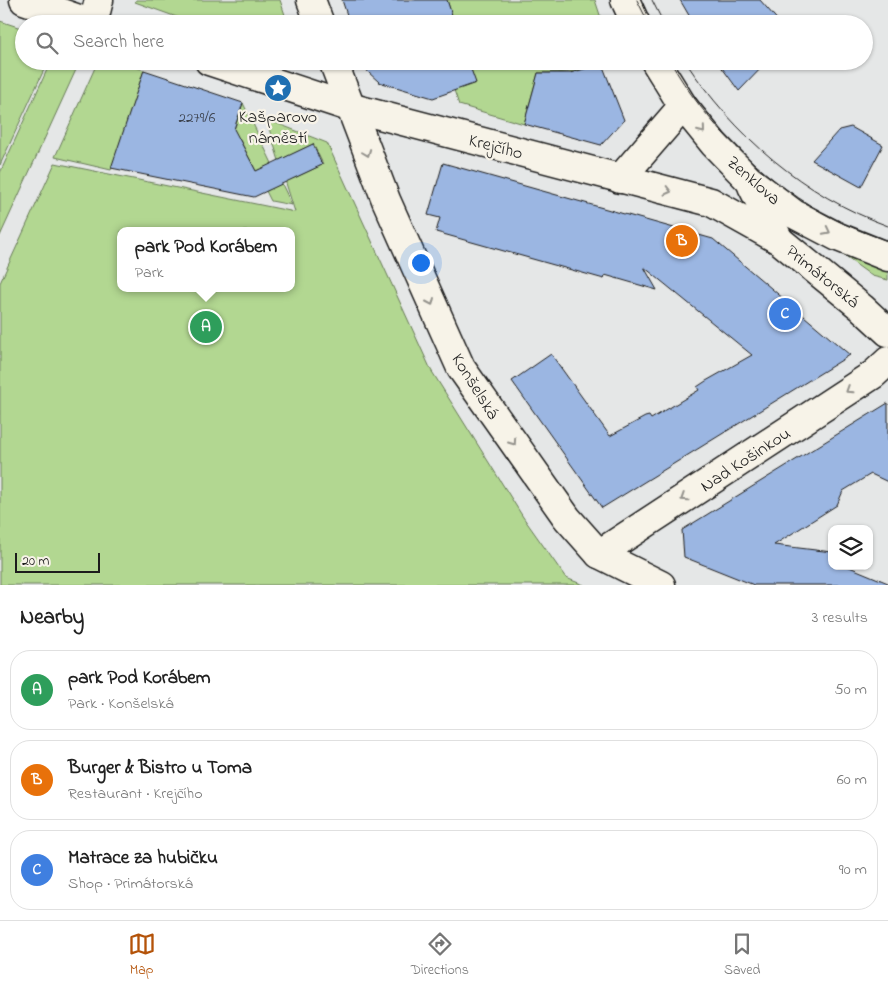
<!DOCTYPE html>
<html lang="en">
<head>
<meta charset="utf-8">
<style>
	body { margin:0; font-family:"Indie Flower",sans-serif; background:#f6f6f6; color:#222 }
	.controls { position:absolute; right:15px; bottom:15px; display:grid; overflow:hidden; border-radius:10px; box-shadow:0 1px 4px #0004 }
	.controls button { width:45px; height:45px; display:grid; place-items:center; padding:0; border:0; border-bottom:1px solid #e0e0e0; background:#fff; color:#222; font:25px sans-serif }
	.scale { position:absolute; left:15px; bottom:12px; width:85px; box-sizing:border-box; padding-left:5px; border:2px solid #1c1c1c; border-top:0; font-size:14px; line-height:18px; white-space:nowrap; color:#1c1c1c; -webkit-text-stroke:4px #f7f3e8; paint-order:stroke }
	.you { position:absolute; left:420px; top:262px; width:18px; height:18px; margin:-12px; border:4px solid #fff; border-radius:50%; background:#1a73e8; box-shadow:0 0 0 8px #1a73e833 }
	.badge { display:grid; place-items:center; width:32px; height:32px; border-radius:50%; background:#b45309; color:#fff; font-size:16px; font-weight:700 }
	.pin { position:absolute; translate:-50% -50%; border:2px solid #fff; box-shadow:0 1px 5px #0006 }
	.popup { position:absolute; left:117px; top:227px; width:178px; height:65px; box-sizing:border-box; display:grid; place-content:center; border-radius:10px; background:#fff; filter:drop-shadow(0 1px 4px #0005); font-size:16px; white-space:nowrap; color:#767676 }
	.popup b { font-size:19px; color:#222 }
	.popup::after { content:''; position:absolute; left:50%; top:100%; margin-left:-10px; border:10px solid transparent; border-top-color:#fff }
	.list { margin:0; padding:0; list-style:none }
	h2 { display:flex; justify-content:space-between; align-items:center; height:65px; margin:0; padding:0 20px; font-size:21px }
	h2 small { font-size:16px; font-weight:400; color:#767676 }
	.list li { display:grid; grid-template-columns:32px 1fr auto; gap:15px; align-items:center; box-sizing:border-box; height:80px; margin:0 10px 10px; padding:0 10px; border:1px solid #e0e0e0; border-radius:20px }
	.list b { display:block; font-size:19px; white-space:nowrap }
	.list p { margin:0; font-size:16px; white-space:nowrap; color:#767676 }
	.list em { font-size:16px; font-style:normal; color:#767676 }
	.icon { flex:none; width:28px; height:28px; fill:none; stroke:currentColor; stroke-width:2; stroke-linecap:round; stroke-linejoin:round }
	.map { position:relative; flex:none; width:888px; height:585px; overflow:hidden }
	.search { position:absolute; background:#fff; box-shadow:0 1px 4px #0004; left:15px; right:15px; top:15px; height:55px; display:flex; align-items:center; gap:12px; box-sizing:border-box; padding:0 18px; border-radius:28px; color:#767676; font-size:19px }
	.sheet { height:335px; background:#fff }
	nav { display:flex; justify-content:space-around; align-items:center; box-sizing:border-box; height:70px; border-top:1px solid #e0e0e0; background:#fff; font-size:14px; color:#767676 }
	nav a { display:grid; justify-items:center; gap:2px }
	nav .on { color:#b45309 }
	.map>svg:first-child { display:block }
	.green { fill:#b2d791; stroke:#677a56; fill-rule:evenodd }
	.building { fill:#9bb6e2; stroke:#1c1c1c }
	.lines { fill:none; stroke-linecap:round; stroke-linejoin:round }
	.street-casing { stroke:#1c1c1c; stroke-width:31 }
	.primary-casing { stroke:#1c1c1c; stroke-width:31 }
	.street { stroke:#f7f3e8; stroke-width:28 }
	.primary { stroke:#f7f3e8; stroke-width:28 }
	.tram { stroke:#1c1c1c; stroke-width:1 }
	.oneway { stroke:#94928c }
	.labels { text-anchor:middle; stroke-width:4.5; stroke-linejoin:round; paint-order:stroke }
	.number-label { font-size:15px; fill:#3c424e }
	.poi-label { font-size:18px; fill:#1c1c1c; stroke:#f7f3e8 }
	.street-label { font-size:18px; fill:#1c1c1c; stroke:#f7f3e8 }
</style>
</head>
<body>
<div class="map">
<svg width="888" height="585" viewBox="0 0 888 585">
	<rect width="100%" height="100%" fill="#e5e7e7"/>
	<filter id="ink" filterUnits="userSpaceOnUse"><feTurbulence type="fractalNoise" baseFrequency=".02" numOctaves="2"/><feDisplacementMap in="SourceGraphic" scale="10" xChannelSelector="R" yChannelSelector="G"/><feConvolveMatrix kernelMatrix="1 2 1 2 8 2 1 2 1" color-interpolation-filters="sRGB"/></filter>
	<g filter="url(#ink)">
		<g class="green">
			<polygon points="136,0 280,0 288,24 196,24 135,2"/>
			<polygon points="447,0 595,0 603,24 455,24"/>
			<polygon points="0,21 24,29 24,61 48,61 0,165"/>
			<polygon points="51,61 80,61 0,236 0,173"/>
			<polygon points="98,61 119,61 144,70 111,170 55,157"/>
			<path d="M468 61H608C587 72 562 73 538 73L524 124 459 105 454 90Z"/>
			<polygon points="243,103 292,205 271,201 266,191 270,189 260,169 256,171 239,138 232,136"/>
			<path d="M266 119 327 143 431 370 523 517 566 578 584 585H0V283L55 163 295 212ZM313 144 323 164 322 165 294 178 285 158ZM121 231H291V288H121Z"/>
			<polygon points="829,245 888,267 888,280 872,276"/>
		</g>
		<g class="building">
			<polygon points="342,0 447,0 455,24 350,24"/>
			<polygon points="680,0 760,0 781,24 694,24"/>
			<polygon points="363,61 468,61 476,83 433,98 379,82 368,72"/>
			<polygon points="717,61 768,61 739,91"/>
			<polygon points="602,64 624,120 601,145 524,124 538,73 570,73"/>
			<polygon points="144,70 243,103 234,129 256,171 313,144 322,165 254,197 111,168"/>
			<polygon points="851,127 883,145 861,187 812,160 839,130"/>
			<polygon points="443,163 713,239 850,355 602,508 512,381 551,354 610,436 645,417 649,416 651,419 699,390 697,387 706,381 752,355 644,267 657,290 605,275 604,279 436,232 440,218 428,215"/>
			<polygon points="888,403 888,482 871,474 843,491 837,505 774,545 832,552 832,566 847,566 888,583 888,585 754,585 684,557 682,530"/>
		</g>
		<g class="lines">
			<g class="street-casing">
				<g id="street">
					<polyline points="24,0 93,24"/>
					<polyline points="311,0 320,24"/>
					<polyline points="93,24 99,0"/>
					<polyline points="209,61 349,107 711,202 779,240 862,308 888,332"/>
					<polyline points="333,61 386,200 461,368 567,518 599,554 661,585"/>
					<polyline points="620,179 683,106"/>
					<polyline points="599,554 874,374 888,361"/>
				</g>
			</g>
			<g class="primary-casing">
				<g id="primary">
					<polyline points="625,0 636,24"/>
					<polyline points="655,61 683,106 714,144 749,180 794,214 838,237 888,257"/>
					<polyline points="752,186 779,240"/>
				</g>
			</g>
			<use href="#street" class="street"/>
			<use href="#primary" class="primary"/>
			<g class="tram">
				<polyline points="637,0 649,24"/>
				<polyline points="652,0 664,24"/>
				<path d="M670 61C705 123 760 176 821 212 842 224 865 233 888 241"/>
				<path d="M685 61C734 135 804 196 888 226"/>
			</g>
		</g>
		<defs><path id="oneway-chevron" d="M-2-3.5L2.5 0L-2 3.5" fill="none" stroke-width="1.6" stroke-linecap="round" stroke-linejoin="round" transform="scale(1.25)"/></defs>
		<g class="oneway">
			<use href="#oneway-chevron" transform="translate(702 130) rotate(51)"/>
			<use href="#oneway-chevron" transform="translate(367 153) rotate(69)"/>
			<use href="#oneway-chevron" transform="translate(668 191) rotate(14)"/>
			<use href="#oneway-chevron" transform="translate(827 231) rotate(27)"/>
			<use href="#oneway-chevron" transform="translate(431 302) rotate(66)"/>
			<use href="#oneway-chevron" transform="translate(849 390) rotate(147)"/>
			<use href="#oneway-chevron" transform="translate(513 442) rotate(55)"/>
			<use href="#oneway-chevron" transform="translate(684 498) rotate(147)"/>
		</g>
	</g>
	<defs>
		<g id="sight-disc" transform="scale(1.4375)"><circle r="9.5" fill="#1f6fb2" stroke="#f7f3e8"/><path d="M0-6L1.8-2.2L6-1.7L2.9 1.2L3.7 5.4L0 3.3L-3.7 5.4L-2.9 1.2L-6-1.7L-1.8-2.2Z" fill="#fff"/></g>
	</defs>
	<g fill-rule="evenodd">
		<use href="#sight-disc" x="278" y="88"/>
	</g>
	<g class="labels">
		<g class="number-label">
			<text x="197" y="122">2279/6</text>
		</g>
		<g class="poi-label">
			<text x="278" y="122">Kašparovo<tspan x="278" dy="21">náměstí</tspan></text>
		</g>
		<g class="street-label">
			<text transform="translate(496 146) rotate(15)" y="6">Krejčího</text>
			<text transform="translate(754 180) rotate(41)" y="6">Zenklova</text>
			<text transform="translate(823 276) rotate(39)" y="6">Primátorská</text>
			<text transform="translate(476 386) rotate(58)" y="6">Konšelská</text>
			<text transform="translate(745 459) rotate(-33)" y="6">Nad Košinkou</text>
		</g>
	</g>
</svg>
<div class="controls">
<button><svg class="icon" aria-label="layers" viewBox="0 0 24 24"><path d="M12 4l9 5-9 5-9-5zM3 14l9 5 9-5"/></svg></button>
</div>
<div class="scale">20 m</div>
<div class="you"></div>
<div class="pin badge" style="left:206px;top:327px;background:#2e9e5b">A</div>
<div class="popup"><b>park Pod Korábem</b>Park</div>
<div class="pin badge" style="left:682px;top:241px;background:#e8710a">B</div>
<div class="pin badge" style="left:785px;top:314px;background:#3f7fe0">C</div>
<div class="search"><svg class="icon" aria-label="search" viewBox="0 0 24 24"><circle cx="10" cy="10" r="6"/><path d="M15 15l6 6"/></svg>Search here</div>
</div>
<section class="sheet">
<h2>Nearby<small>3 results</small></h2>
<ul class="list">
<li><span class="badge" style="background:#2e9e5b">A</span><div><b>park Pod Korábem</b><p>Park · Konšelská</p></div><em>50 m</em></li>
<li><span class="badge" style="background:#e8710a">B</span><div><b>Burger &amp; Bistro u Toma</b><p>Restaurant · Krejčího</p></div><em>60 m</em></li>
<li><span class="badge" style="background:#3f7fe0">C</span><div><b>Matrace za hubičku</b><p>Shop · Primátorská</p></div><em>90 m</em></li>
</ul>
</section>
<nav>
<a class="on"><svg class="icon" aria-label="map" viewBox="0 0 24 24"><path d="M3 6l6-2 6 2 6-2v14l-6 2-6-2-6 2zM9 4v14M15 6v14"/></svg>Map</a>
<a><svg class="icon" aria-label="directions" viewBox="0 0 24 24"><path d="M12 3l9 9-9 9-9-9zM9 14v-3h6M13 9l2 2-2 2"/></svg>Directions</a>
<a><svg class="icon" aria-label="saved" viewBox="0 0 24 24"><path d="M7 4h10v16l-5-4-5 4z"/></svg>Saved</a>
</nav>
</body>
</html>
